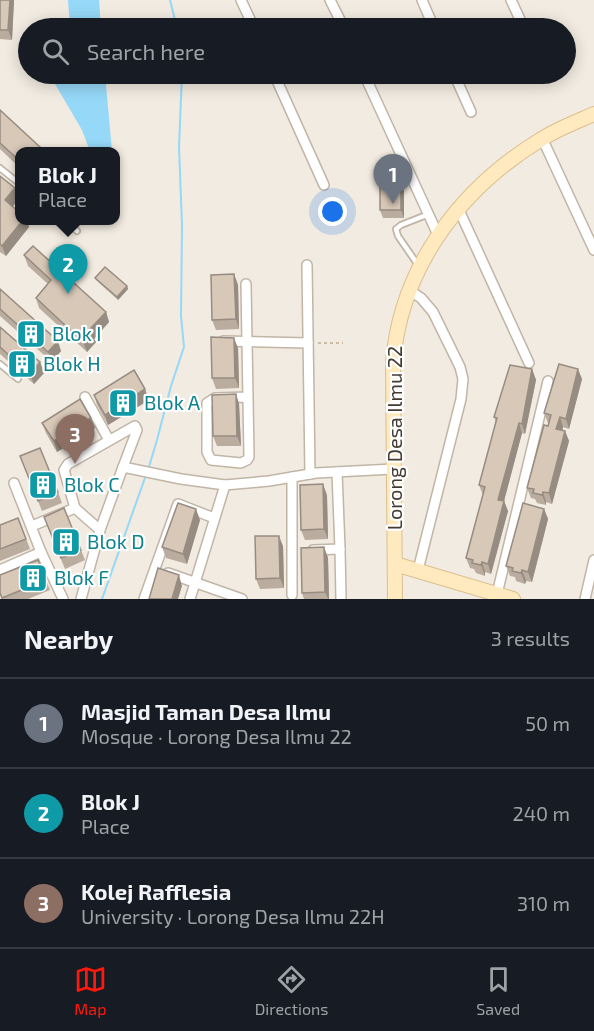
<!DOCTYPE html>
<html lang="en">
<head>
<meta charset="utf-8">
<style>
	body { margin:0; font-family:"Exo 2",sans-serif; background:#20242c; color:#f1f3f6 }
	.you { position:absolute; left:333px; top:212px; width:21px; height:21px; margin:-15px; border:4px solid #fff; border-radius:50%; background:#1a73e8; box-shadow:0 0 0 9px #1a73e833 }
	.badge { display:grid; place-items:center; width:39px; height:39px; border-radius:50%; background:#ff180b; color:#fff; font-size:20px; font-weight:700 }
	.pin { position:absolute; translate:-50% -50px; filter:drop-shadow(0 2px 3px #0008) }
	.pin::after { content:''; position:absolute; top:32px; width:21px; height:18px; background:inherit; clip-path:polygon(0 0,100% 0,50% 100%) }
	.popup { position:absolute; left:15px; top:147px; width:105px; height:78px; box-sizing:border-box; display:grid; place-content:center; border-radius:12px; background:#171b24; filter:drop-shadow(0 2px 4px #0005); font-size:20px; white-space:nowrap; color:#9ea1a6 }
	.popup b { font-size:22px; color:#f1f3f6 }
	.popup::after { content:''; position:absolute; left:50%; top:100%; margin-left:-12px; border:12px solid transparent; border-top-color:#171b24 }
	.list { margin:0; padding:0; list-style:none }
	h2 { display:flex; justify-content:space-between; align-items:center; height:78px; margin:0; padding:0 24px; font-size:26px }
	h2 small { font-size:20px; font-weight:400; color:#9ea1a6 }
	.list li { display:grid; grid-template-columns:39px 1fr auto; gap:18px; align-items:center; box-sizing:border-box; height:90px; padding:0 24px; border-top:2px solid #363941 }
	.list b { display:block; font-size:22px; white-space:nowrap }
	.list p { margin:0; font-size:20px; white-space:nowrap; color:#9ea1a6 }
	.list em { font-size:20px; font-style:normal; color:#9ea1a6 }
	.icon { flex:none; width:33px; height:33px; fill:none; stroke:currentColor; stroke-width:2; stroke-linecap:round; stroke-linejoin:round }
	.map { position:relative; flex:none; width:594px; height:599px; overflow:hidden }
	.search { position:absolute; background:#171b24; box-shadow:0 3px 15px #0003; left:18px; right:18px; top:18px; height:66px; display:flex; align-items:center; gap:15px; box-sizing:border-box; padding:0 21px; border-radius:33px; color:#9ea1a6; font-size:22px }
	.sheet { height:348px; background:#171b24 }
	nav { display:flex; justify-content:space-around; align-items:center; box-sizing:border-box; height:84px; border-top:2px solid #363941; background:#171b24; font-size:16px; color:#9ea1a6 }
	nav a { display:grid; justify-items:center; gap:3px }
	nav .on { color:#ff180b }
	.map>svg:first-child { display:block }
	.water { fill:#95d8f7 }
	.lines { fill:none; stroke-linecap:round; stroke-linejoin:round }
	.stream { stroke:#95d8f7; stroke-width:2 }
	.lane-casing { stroke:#c1b5a6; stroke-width:8 }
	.street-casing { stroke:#c1b5a6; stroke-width:12 }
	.secondary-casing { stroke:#dabf8d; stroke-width:16 }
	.path { stroke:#c1ac93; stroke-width:1.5; stroke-dasharray:3 3; stroke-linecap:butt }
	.lane { stroke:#fff; stroke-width:4.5 }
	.street { stroke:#fff; stroke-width:9 }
	.secondary { stroke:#ffe9be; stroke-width:14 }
	.wall { fill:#baac9e }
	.shaded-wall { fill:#978c81 }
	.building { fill:#d8c8b8; stroke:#978c81; stroke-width:1.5 }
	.labels { text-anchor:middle; stroke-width:4.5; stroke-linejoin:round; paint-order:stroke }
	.culture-label { font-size:20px; fill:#0d838f; stroke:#fff; text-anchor:start }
	.street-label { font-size:20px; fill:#443b31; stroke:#fff }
</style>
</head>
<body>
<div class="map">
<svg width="594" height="599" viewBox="0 0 594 599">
	<rect width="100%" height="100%" fill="#f2ebe1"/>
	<g class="water">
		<polygon points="68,0 99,0 101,28 70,28"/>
		<polygon points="56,74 105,74 112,151 90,151 82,130 55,84"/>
	</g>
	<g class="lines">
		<g class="stream">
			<polyline points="170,0 177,28"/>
			<polyline points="148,470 157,440 171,386 184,347 181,316 182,225 179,147 182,74"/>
			<polyline points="102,599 146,475"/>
		</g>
		<g class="lane-casing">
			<g id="lane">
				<polyline points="0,168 20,184"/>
				<polyline points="64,220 77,231"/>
				<polyline points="418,265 398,236 396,229 401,225 429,214"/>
				<polyline points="0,364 18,379"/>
			</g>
		</g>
		<g class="street-casing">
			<g id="street">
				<polyline points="241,0 254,28"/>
				<polyline points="330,0 344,28"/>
				<polyline points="422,0 434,28"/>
				<polyline points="511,0 524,28"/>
				<polyline points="274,74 324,185"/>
				<polyline points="364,74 438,235"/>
				<polyline points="454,74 471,112"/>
				<polyline points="542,138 594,250"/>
				<polyline points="458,208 529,363"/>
				<polyline points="307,265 310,474"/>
				<polyline points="246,284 249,457 247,460 241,463 211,460 207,452 207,403 215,398 248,397"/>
				<polyline points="409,290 421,298 433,312 460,367 463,379 461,399 418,570"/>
				<polyline points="223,341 308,343"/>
				<polyline points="85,397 109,440"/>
				<polyline points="337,472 340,549"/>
				<polyline points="14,483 41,552 63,599"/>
				<polyline points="32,526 75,508"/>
				<polyline points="100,530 75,508 64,470 68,464 135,426 137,430 123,467"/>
				<polyline points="313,550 340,549 341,599"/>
				<polyline points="0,570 41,552"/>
				<polyline points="168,573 242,599"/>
				<polyline points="497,594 548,381"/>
				<polyline points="292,595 292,477"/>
				<polyline points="81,599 100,530 123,467 181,479 225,485 269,481 316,473 393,469"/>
				<polyline points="144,599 178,504 214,518"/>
				<polyline points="190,599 225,485"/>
				<polyline points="585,599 594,560"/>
			</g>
		</g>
		<g class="secondary-casing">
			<g id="secondary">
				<polyline points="395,564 513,599"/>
				<path d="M395 599 393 362C401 267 460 189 540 140 557 129 576 122 594 114"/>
			</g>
		</g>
		<polyline class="path" points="318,343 343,343"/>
		<use href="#lane" class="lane"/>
		<use href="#street" class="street"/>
		<use href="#secondary" class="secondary"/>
	</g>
	<g class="wall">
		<polygon points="0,0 14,0 12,40 0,39"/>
		<polygon points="0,110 20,152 20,168 0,149"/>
		<polygon points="0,176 19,199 12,206 20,220 27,220 29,227 6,256 0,252"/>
		<polygon points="404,191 404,218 383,218 380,210"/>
		<polygon points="24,255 106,312 109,322 94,339 96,342 87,352 39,308 36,298 48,284 28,266"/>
		<polygon points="234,274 238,285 239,329 216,330 212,320"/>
		<polygon points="95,278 127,286 128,289 118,300 96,280"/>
		<polygon points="0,289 61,351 52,362 0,316"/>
		<polygon points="0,327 40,362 44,373 34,384 0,354"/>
		<polygon points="238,348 239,388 216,389 212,378"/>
		<polygon points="532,369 536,380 525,434 522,433 504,501 508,511 491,574 485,572 485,576 476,573 474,569 470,568 466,558 483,495 479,485 496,422 494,417"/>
		<polygon points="582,379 569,429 563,427 563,430 565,431 569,441 552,504 546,502 546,505 537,503 535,499 531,498 527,488 549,424 548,423 544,413"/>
		<polygon points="236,394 239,404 241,446 217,446 213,436"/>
		<polygon points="94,395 149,400 108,425 97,405"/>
		<polygon points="91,418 95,428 57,452 46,433 42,423"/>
		<polygon points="20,456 58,492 62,503 42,511"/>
		<polygon points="327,495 328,539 305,540 301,530"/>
		<polygon points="64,508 85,560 65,569 44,517"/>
		<polygon points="544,509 548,519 532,582 526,581 525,584 516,581 515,577 510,576 506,566"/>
		<polygon points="18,518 30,549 0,561 0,525"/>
		<polygon points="200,520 187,564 166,558 162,547"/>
		<polygon points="283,546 284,588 260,589 256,579"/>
		<polygon points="324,547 328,558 329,599 304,599 302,593"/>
		<polygon points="38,560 50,590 28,599 2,599 0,594"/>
	</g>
	<g class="shaded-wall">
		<polygon points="10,0 14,0 12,40 8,30"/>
		<polygon points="40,147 41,152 35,152"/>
		<polygon points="401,183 404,191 404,218 401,210"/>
		<polygon points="15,188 19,199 9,211 5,200"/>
		<polygon points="23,220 27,220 29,227 6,256 2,246"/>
		<polygon points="234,274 238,285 239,329 236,319"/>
		<polygon points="127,286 128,289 118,300 117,297"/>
		<polygon points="106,312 109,322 94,339 96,342 87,352 83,342 89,330"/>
		<polygon points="234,338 238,348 239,388 235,378"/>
		<polygon points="58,341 61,351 52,362 48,352"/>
		<polygon points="40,362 44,373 34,384 30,374"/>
		<polygon points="532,369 536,380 525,434 522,424"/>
		<polygon points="578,369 582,379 569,429 566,419"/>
		<polygon points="145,389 149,400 108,425 105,415"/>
		<polygon points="236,394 239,404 241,446 237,436"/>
		<polygon points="560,417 563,427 560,439 556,429"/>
		<polygon points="91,418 95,428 57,452 54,441"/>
		<polygon points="519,423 522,433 504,501 508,511 491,574 488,564 498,500"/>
		<polygon points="565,431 569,441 552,504 549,493"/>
		<polygon points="323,484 327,495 328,539 324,529"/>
		<polygon points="543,492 546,502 546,505 542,495"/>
		<polygon points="196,509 200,520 187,564 183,554"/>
		<polygon points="544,509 548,519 532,582 528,572"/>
		<polygon points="279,536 283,546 284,588 280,578"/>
		<polygon points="324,547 328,558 329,599 328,599 325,592"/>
		<polygon points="482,562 485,572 485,576 481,565"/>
		<polygon points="522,570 526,581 525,584 521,573"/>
		<polygon points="179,575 182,586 178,599 172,599"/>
	</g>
	<g class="building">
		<polygon points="0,0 10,0 8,30 0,30"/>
		<polygon points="0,110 40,147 35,152 20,152 20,161 0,143"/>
		<polygon points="0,176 15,188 5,200 20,213 20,220 23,220 2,246 0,244"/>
		<rect x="380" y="183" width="21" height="27"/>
		<polygon points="33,246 106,312 89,330 92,332 83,342 36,298 51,280 24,255"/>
		<polygon points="105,267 127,286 117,297 95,278"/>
		<polygon points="234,274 236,319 212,320 211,275"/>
		<polygon points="0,289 58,341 48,352 0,309"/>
		<polygon points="0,327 40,362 30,374 0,347"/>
		<polygon points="211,337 234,338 235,378 212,378"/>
		<polygon points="559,364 578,369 566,419 560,417 556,429 565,431 549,493 543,492 542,495 533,493 534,489 527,488 544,425 548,426 551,415 544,413"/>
		<polygon points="510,365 532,369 522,424 519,423 498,500 504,501 488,564 482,562 481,565 472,563 473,560 466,558 485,487 479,485 497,418 494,417"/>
		<polygon points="134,370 145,389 105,415 94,395"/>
		<polygon points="236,394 237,436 213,436 212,395"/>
		<polygon points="80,399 91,418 54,441 42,423"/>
		<polygon points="40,448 58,492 38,501 20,456"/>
		<polygon points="323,484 324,529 301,530 300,485"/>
		<polygon points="178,503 196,509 183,554 162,547"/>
		<polygon points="523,503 544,509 528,572 522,570 521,573 512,571 513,568 506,566"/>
		<polygon points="64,508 81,550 61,558 44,517"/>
		<polygon points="18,518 26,539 0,549 0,525"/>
		<polygon points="255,536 279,536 280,578 256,579"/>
		<polygon points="324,547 325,592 302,593 301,548"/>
		<polygon points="38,560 46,580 2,598 0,593 0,575"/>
		<polygon points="158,568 179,575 172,599 149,599"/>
	</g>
	<defs>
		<g id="building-square" transform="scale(1.5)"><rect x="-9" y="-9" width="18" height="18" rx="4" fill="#0f9aa8" stroke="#fff"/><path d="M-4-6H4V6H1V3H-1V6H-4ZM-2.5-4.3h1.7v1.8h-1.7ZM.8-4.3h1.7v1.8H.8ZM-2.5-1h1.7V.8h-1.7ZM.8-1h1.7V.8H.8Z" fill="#fff"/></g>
	</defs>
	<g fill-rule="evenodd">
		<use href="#building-square" x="31" y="334"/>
		<use href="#building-square" x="22" y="364"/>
		<use href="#building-square" x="123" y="403"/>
		<use href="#building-square" x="43" y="485"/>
		<use href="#building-square" x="66" y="542"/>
		<use href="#building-square" x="33" y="578"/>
	</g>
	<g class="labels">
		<g class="culture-label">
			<text x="52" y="341">Blok I</text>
			<text x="43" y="371">Blok H</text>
			<text x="144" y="410">Blok A</text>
			<text x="64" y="492">Blok C</text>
			<text x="87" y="549">Blok D</text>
			<text x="54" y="585">Blok F</text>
		</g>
		<g class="street-label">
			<text transform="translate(395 438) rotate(-90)" y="7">Lorong Desa Ilmu 22</text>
		</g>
	</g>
</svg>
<div class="you"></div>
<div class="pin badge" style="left:393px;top:204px;background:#6b7280">1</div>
<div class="pin badge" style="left:68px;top:294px;background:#0f9aa8">2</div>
<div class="popup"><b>Blok J</b>Place</div>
<div class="pin badge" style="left:75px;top:464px;background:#8d6e63">3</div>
<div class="search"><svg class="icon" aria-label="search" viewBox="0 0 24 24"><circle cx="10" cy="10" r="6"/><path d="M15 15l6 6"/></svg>Search here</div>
</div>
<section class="sheet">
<h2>Nearby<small>3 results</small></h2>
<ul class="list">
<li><span class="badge" style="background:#6b7280">1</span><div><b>Masjid Taman Desa Ilmu</b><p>Mosque · Lorong Desa Ilmu 22</p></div><em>50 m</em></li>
<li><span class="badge" style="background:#0f9aa8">2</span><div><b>Blok J</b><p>Place</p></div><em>240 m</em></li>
<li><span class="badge" style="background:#8d6e63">3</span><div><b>Kolej Rafflesia</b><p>University · Lorong Desa Ilmu 22H</p></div><em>310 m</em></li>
</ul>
</section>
<nav>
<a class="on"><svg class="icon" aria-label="map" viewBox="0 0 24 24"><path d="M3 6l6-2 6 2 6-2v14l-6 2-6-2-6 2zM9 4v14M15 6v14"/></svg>Map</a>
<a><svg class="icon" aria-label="directions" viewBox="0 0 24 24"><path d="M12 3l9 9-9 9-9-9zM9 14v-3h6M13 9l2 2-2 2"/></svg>Directions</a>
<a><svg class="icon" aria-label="saved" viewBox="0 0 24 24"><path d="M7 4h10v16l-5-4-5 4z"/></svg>Saved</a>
</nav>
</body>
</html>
